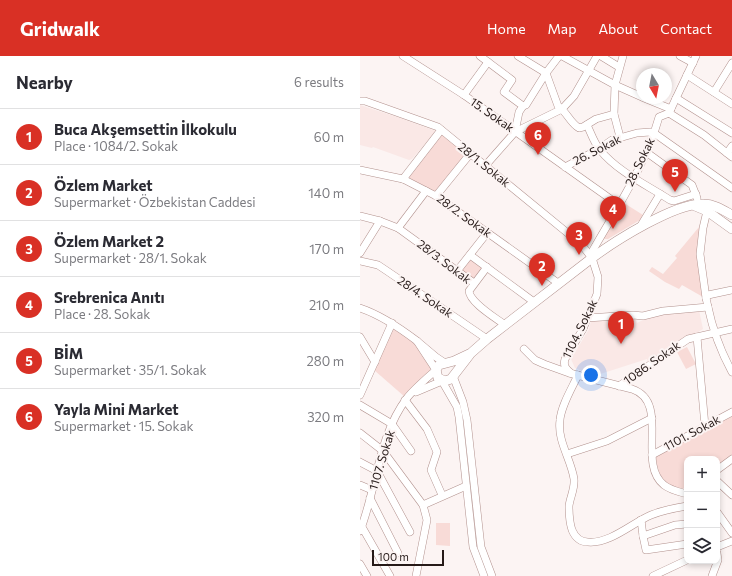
<!DOCTYPE html>
<html lang="en">
<head>
<meta charset="utf-8">
<style>
	body { margin:0; font-family:Commissioner,sans-serif; background:#f2f2f3; color:#2b2b33 }
	.controls { position:absolute; right:12px; bottom:12px; display:grid; overflow:hidden; border-radius:8px; box-shadow:0 2px 6px #0003 }
	.controls button { width:36px; height:36px; display:grid; place-items:center; padding:0; border:0; border-bottom:1px solid #e1e1e2; background:#fff; color:#2b2b33; font:20px sans-serif }
	.compass { position:absolute; left:276px; top:12px; width:36px; height:36px; border-radius:50%; background:#fff; box-shadow:0 2px 6px #0003; rotate:170deg }
	.scale { position:absolute; left:12px; bottom:10px; width:72px; box-sizing:border-box; padding-left:4px; border:2px solid #261a18; border-top:0; font-size:11px; line-height:14px; white-space:nowrap; color:#261a18; -webkit-text-stroke:3px #fcf4f3; paint-order:stroke }
	.you { position:absolute; left:231px; top:319px; width:14px; height:14px; margin:-10px; border:3px solid #fff; border-radius:50%; background:#1a73e8; box-shadow:0 0 0 6px #1a73e833 }
	.badge { display:grid; place-items:center; width:26px; height:26px; border-radius:50%; background:#d93025; color:#fff; font-size:13px; font-weight:700 }
	.pin { position:absolute; translate:-50% -33px; filter:drop-shadow(0 1px 2px #0008) }
	.pin::after { content:''; position:absolute; top:21px; width:14px; height:12px; background:inherit; clip-path:polygon(0 0,100% 0,50% 100%) }
	.list { margin:0; padding:0; list-style:none }
	h2 { display:flex; justify-content:space-between; align-items:center; height:52px; margin:0; padding:0 16px; font-size:17px }
	h2 small { font-size:13px; font-weight:400; color:#7c7c81 }
	.list li { display:grid; grid-template-columns:26px 1fr auto; gap:12px; align-items:center; box-sizing:border-box; height:56px; padding:0 16px; border-top:1px solid #e1e1e2 }
	.list b { display:block; font-size:15px; white-space:nowrap }
	.list p { margin:0; font-size:13px; white-space:nowrap; color:#7c7c81 }
	.list em { font-size:13px; font-style:normal; color:#7c7c81 }
	.icon { flex:none; width:22px; height:22px; fill:none; stroke:currentColor; stroke-width:2; stroke-linecap:round; stroke-linejoin:round }
	.map { position:relative; flex:none; width:372px; height:520px; overflow:hidden }
	header { display:flex; align-items:center; gap:24px; box-sizing:border-box; height:56px; padding:0 20px; background:#d93025; color:#fff }
	header strong { font-size:19px }
	nav { display:flex; gap:22px; margin-inline-start:auto; font-size:14px }
	main { display:flex }
	aside { flex:1; background:#fff }
	.map>svg:first-child { display:block }
	.built { fill:#fae8e6 }
	.green { fill:#f8dbd7 }
	.lines { fill:none; stroke-linecap:round; stroke-linejoin:round }
	.minor-casing { stroke:#b2918d; stroke-width:8 }
	.major-casing { stroke:#b2918d; stroke-width:10 }
	.minor { stroke:#fff; stroke-width:7 }
	.major { stroke:#fff; stroke-width:9 }
	.labels { text-anchor:middle; stroke-width:4; stroke-linejoin:round; paint-order:stroke }
	.street-label { font-size:12px; fill:#261a18; stroke:#fcf4f3 }
</style>
</head>
<body>
<header>
<strong>Gridwalk</strong>
<nav><a>Home</a><a>Map</a><a>About</a><a>Contact</a></nav>
</header>
<main>
<aside>
<h2>Nearby<small>6 results</small></h2>
<ul class="list">
<li><span class="badge">1</span><div><b>Buca Akşemsettin İlkokulu</b><p>Place · 1084/2. Sokak</p></div><em>60 m</em></li>
<li><span class="badge">2</span><div><b>Özlem Market</b><p>Supermarket · Özbekistan Caddesi</p></div><em>140 m</em></li>
<li><span class="badge">3</span><div><b>Özlem Market 2</b><p>Supermarket · 28/1. Sokak</p></div><em>170 m</em></li>
<li><span class="badge">4</span><div><b>Srebrenica Anıtı</b><p>Place · 28. Sokak</p></div><em>210 m</em></li>
<li><span class="badge">5</span><div><b>BİM</b><p>Supermarket · 35/1. Sokak</p></div><em>280 m</em></li>
<li><span class="badge">6</span><div><b>Yayla Mini Market</b><p>Supermarket · 15. Sokak</p></div><em>320 m</em></li>
</ul>
</aside>
<div class="map">
<svg width="372" height="520" viewBox="0 0 372 520">
	<rect width="100%" height="100%" fill="#fcf4f3"/>
	<g class="built">
		<polygon points="0,49 37,61 76,75 52,103 49,104 13,91 12,92 0,89"/>
		<polygon points="339,254 343,273 288,306 287,303 234,320 215,312 211,303 229,273 231,265 275,262 277,267 291,260"/>
	</g>
	<g class="green">
		<polygon points="81,74 110,98 76,140 43,123"/>
		<polygon points="264,147 283,159 280,164 248,183 245,183 243,182"/>
		<polygon points="339,171 341,171 343,241 322,229 319,233 305,226 289,215 292,211 303,218 317,202 315,200"/>
		<polygon points="110,199 127,211 114,227 97,215"/>
		<polygon points="32,273 39,273 56,286 70,306 70,318 45,341 14,314"/>
		<polygon points="327,291 336,308 326,313 317,296"/>
		<path d="M372 358V400L357 411V403H327V432C307 437 297 418 296 401L298 398Z"/>
		<polygon points="76,467 90,467 90,490 76,489"/>
	</g>
	<g class="lines">
		<g class="minor-casing">
			<g id="minor">
				<polyline points="43,0 104,39 259,149"/>
				<polyline points="120,0 152,24 144,36 163,50 159,56 155,76"/>
				<polyline points="158,0 186,17 166,49 163,50"/>
				<path d="M199 0 186 17 198 50C207 56 210 67 219 72L223 71 236 63 254 58 255 29 263 0"/>
				<polyline points="202,0 255,29 282,41"/>
				<polyline points="241,0 259,11"/>
				<polyline points="320,0 333,7"/>
				<polyline points="327,19 372,48"/>
				<polyline points="354,36 372,7"/>
				<polyline points="104,39 128,6"/>
				<polyline points="284,42 311,53"/>
				<polyline points="316,42 372,77"/>
				<path d="M0 45H5L78 71 221 188 232 202 238 221 237 238 223 273 205 303C203 310 206 313 211 317"/>
				<polyline points="309,57 344,79 372,101"/>
				<polyline points="309,57 336,0"/>
				<polyline points="254,58 260,81"/>
				<path d="M227 69C231 77 234 87 240 94 258 116 287 129 310 144L314 145 336 138"/>
				<polyline points="286,96 332,129 337,142"/>
				<polyline points="367,97 372,90"/>
				<polyline points="125,110 155,76 202,53 214,40 237,0"/>
				<polyline points="205,111 239,93 252,84 277,77 290,76 294,77 372,132"/>
				<polyline points="0,114 43,123 76,140 198,227"/>
				<polyline points="43,123 81,74"/>
				<polyline points="76,140 110,98"/>
				<polyline points="0,160 20,165 38,172 114,227"/>
				<polyline points="280,171 300,138"/>
				<polyline points="38,172 66,135"/>
				<polyline points="0,197 20,165"/>
				<polyline points="110,199 174,246"/>
				<path d="M232 202 233 194C257 152 286 108 299 61L309 57"/>
				<polyline points="0,205 18,209 27,215 127,283"/>
				<path d="M127 211 109 235C110 247 136 262 145 269"/>
				<polyline points="97,215 127,177"/>
				<polyline points="346,242 340,198 343,172 347,155"/>
				<path d="M348 251C353 275 360 294 372 316"/>
				<path d="M0 252C21 259 40 272 57 285"/>
				<polyline points="227,262 273,259 283,260 303,255 348,251 346,242 348,239 372,234"/>
				<polyline points="0,281 15,306"/>
				<polyline points="337,281 345,370"/>
				<path d="M164 293 175 304 184 308 209 317 272 333C311 346 276 407 304 429 310 434 320 436 327 438"/>
				<path d="M218 319C212 332 201 350 200 364 197 385 211 403 214 423 215 433 210 441 209 450 209 457 210 468 212 474 215 481 220 486 228 486 250 488 272 467 291 459 303 454 315 452 327 450"/>
				<polyline points="93,320 103,346 107,364 121,491 132,520"/>
				<polyline points="259,330 328,283 372,273"/>
				<polyline points="56,336 82,325 97,351 99,361 113,491 124,520"/>
				<polyline points="0,339 32,267"/>
				<polyline points="45,344 67,373 77,396 71,414 82,439"/>
				<polyline points="0,349 32,368 51,395"/>
				<polyline points="0,377 23,395 63,449 67,464 56,520"/>
				<polyline points="207,398 247,385 292,362"/>
				<polyline points="292,399 372,356"/>
				<polyline points="0,406 17,415 50,476"/>
				<polyline points="357,414 372,403"/>
				<polyline points="357,425 372,439"/>
				<polyline points="0,429 12,434"/>
				<polyline points="10,442 38,497"/>
				<polyline points="63,449 106,430"/>
				<polyline points="357,456 372,477"/>
				<polyline points="281,464 283,480 315,469 327,468"/>
				<polyline points="2,471 30,520"/>
				<path d="M0 475C17 432 18 380 47 342 54 333 67 322 76 314L57 285 76 301 85 307"/>
				<polyline points="283,480 286,494 327,488"/>
				<polyline points="357,491 372,485"/>
				<polyline points="0,508 7,520"/>
				<polyline points="293,520 327,504"/>
				<polyline points="352,520 358,504 357,497"/>
			</g>
		</g>
		<g class="major-casing">
			<g id="major">
				<polyline points="335,150 347,155 372,173"/>
				<path d="M111 297 94 305 79 309 76 314 78 322 85 325 91 323 111 297 127 283 232 202C255 185 316 146 344 148 354 148 363 154 372 159"/>
			</g>
		</g>
		<use href="#minor" class="minor"/>
		<use href="#major" class="major"/>
	</g>
	<g class="labels">
		<g class="street-label">
			<text transform="translate(132 59) rotate(35)" y="4">15. Sokak</text>
			<text transform="translate(237 94) rotate(-27)" y="4">26. Sokak</text>
			<text transform="translate(280 106) rotate(-64)" y="4">28. Sokak</text>
			<text transform="translate(124 109) rotate(39)" y="4">28/1. Sokak</text>
			<text transform="translate(104 160) rotate(36)" y="4">28/2. Sokak</text>
			<text transform="translate(84 206) rotate(37)" y="4">28/3. Sokak</text>
			<text transform="translate(65 241) rotate(34)" y="4">28/4. Sokak</text>
			<text transform="translate(220 273) rotate(-64)" y="4">1104. Sokak</text>
			<text transform="translate(292 307) rotate(-35)" y="4">1086. Sokak</text>
			<text transform="translate(332 377) rotate(-28)" y="4">1101. Sokak</text>
			<text transform="translate(22 404) rotate(-73)" y="4">1107. Sokak</text>
		</g>
	</g>
</svg>
<div class="controls">
<button>+</button>
<button>−</button>
<button><svg class="icon" aria-label="layers" viewBox="0 0 24 24"><path d="M12 4l9 5-9 5-9-5zM3 14l9 5 9-5"/></svg></button>
</div>
<svg class="compass" viewBox="-18 -18 36 36"><path d="M0-13l5 13h-10z" fill="#e53935"/><path d="M0 13l5-13h-10z" fill="#7c7c81"/></svg>
<div class="scale">100 m</div>
<div class="you"></div>
<div class="pin badge" style="left:261px;top:288px">1</div>
<div class="pin badge" style="left:182px;top:230px">2</div>
<div class="pin badge" style="left:219px;top:199px">3</div>
<div class="pin badge" style="left:253px;top:173px">4</div>
<div class="pin badge" style="left:315px;top:136px">5</div>
<div class="pin badge" style="left:178px;top:99px">6</div>
</div>
</main>
</body>
</html>
